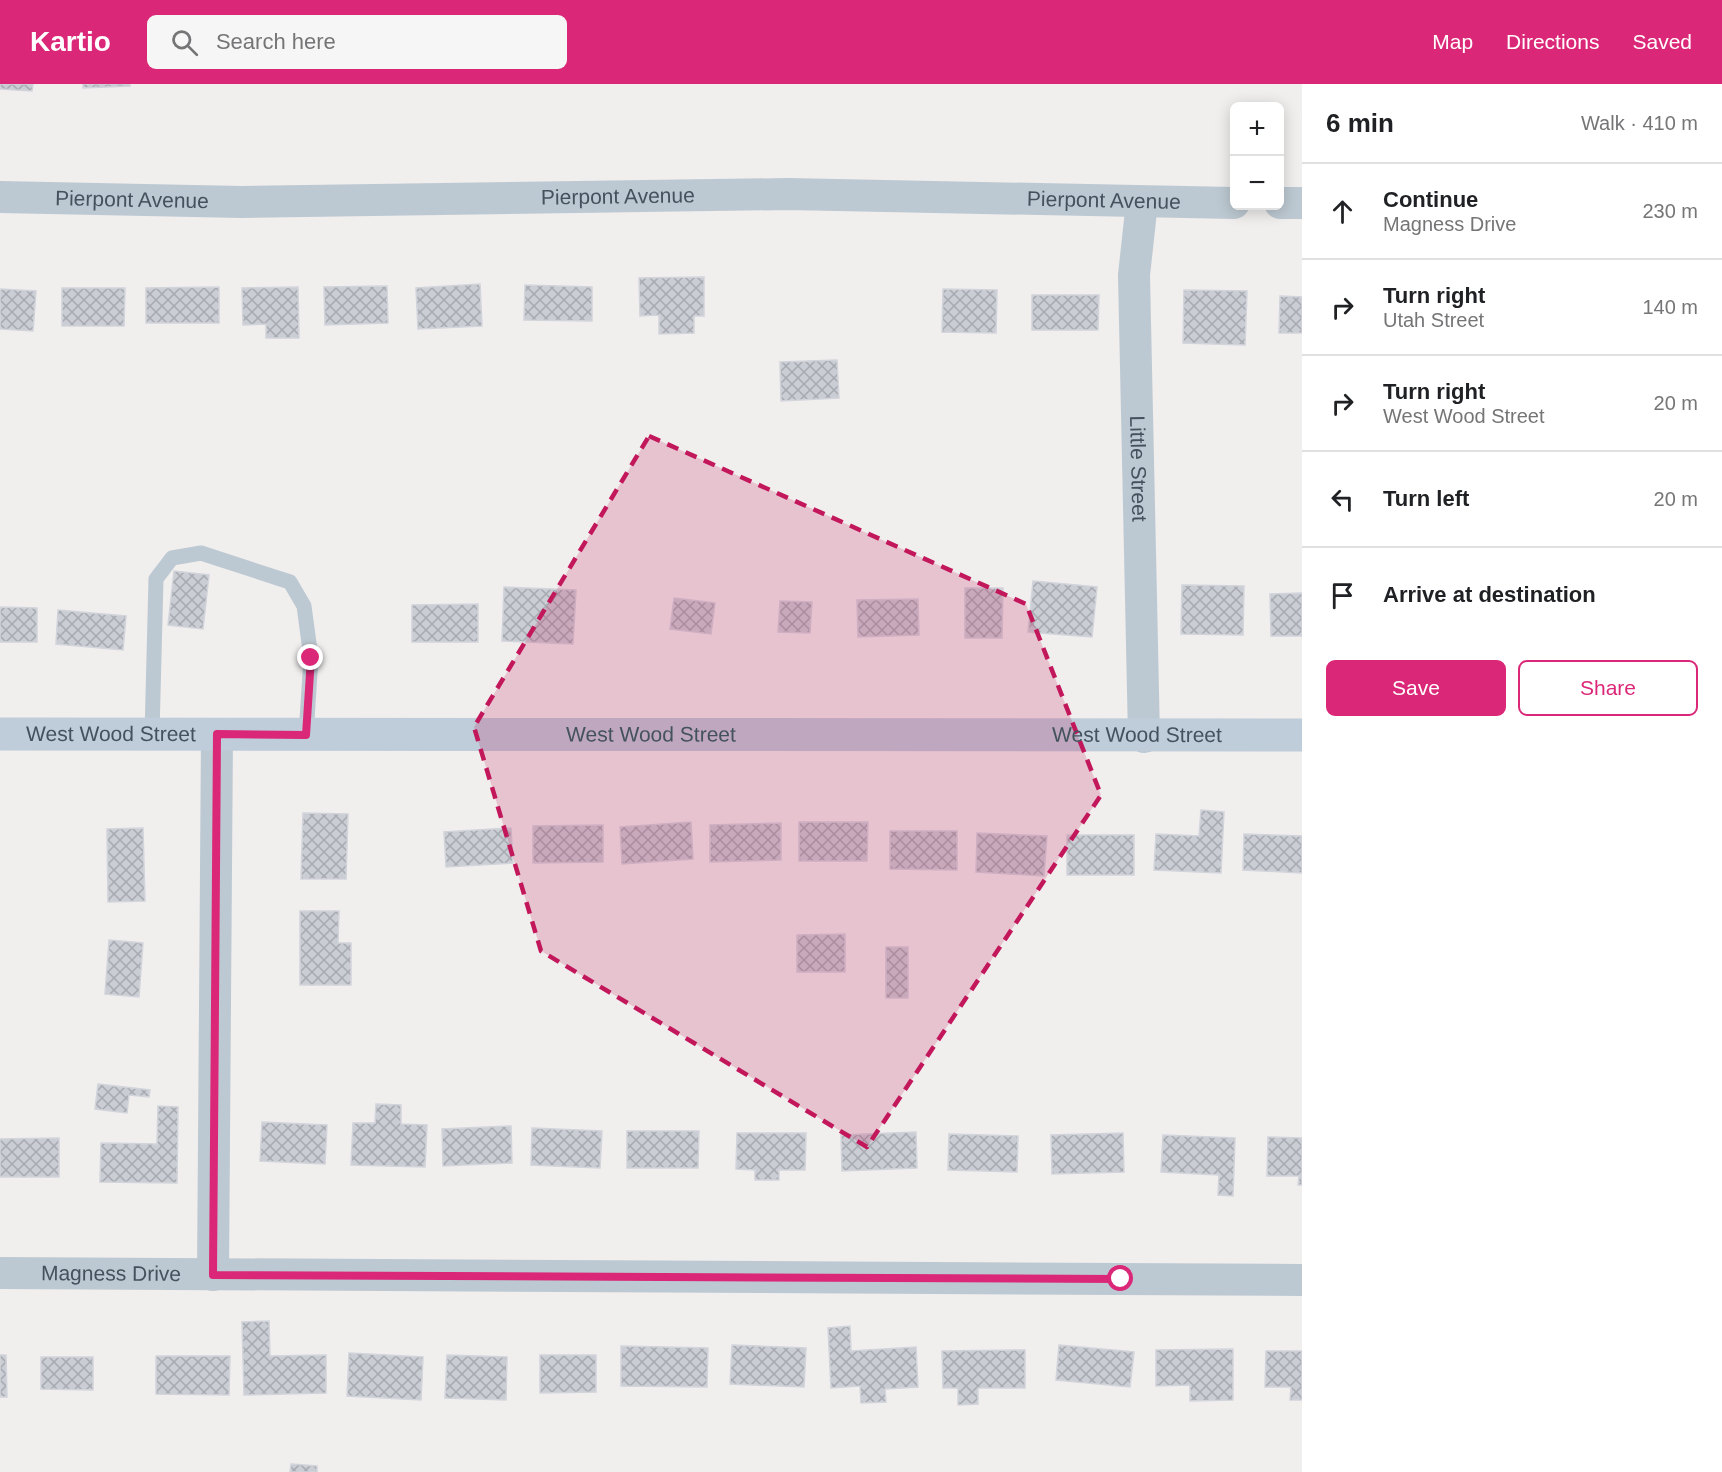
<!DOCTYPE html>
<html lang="en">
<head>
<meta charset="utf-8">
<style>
	body { margin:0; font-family:Arial,sans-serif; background:#f6f6f6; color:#202124 }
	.controls { position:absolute; right:18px; top:18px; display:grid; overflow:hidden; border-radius:9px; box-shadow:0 3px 15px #0003 }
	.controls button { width:54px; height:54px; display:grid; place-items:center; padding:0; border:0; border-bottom:2px solid #e0e0e0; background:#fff; color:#202124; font:30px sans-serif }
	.stop { position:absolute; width:18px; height:18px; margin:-14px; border:4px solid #db2777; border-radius:50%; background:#fff }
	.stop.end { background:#db2777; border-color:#fff; box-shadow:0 2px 6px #0008 }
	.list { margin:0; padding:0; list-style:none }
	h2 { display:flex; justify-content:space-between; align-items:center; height:78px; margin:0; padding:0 24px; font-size:26px }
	h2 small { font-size:20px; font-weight:400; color:#757577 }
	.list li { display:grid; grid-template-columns:39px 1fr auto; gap:18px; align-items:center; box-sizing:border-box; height:96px; padding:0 24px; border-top:2px solid #e0e0e0 }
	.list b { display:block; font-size:22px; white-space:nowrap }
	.list p { margin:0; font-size:20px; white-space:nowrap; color:#757577 }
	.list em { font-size:20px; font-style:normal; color:#757577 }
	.actions { display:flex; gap:12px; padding:18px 24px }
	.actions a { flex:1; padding:14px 0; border:2px solid #db2777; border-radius:9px; text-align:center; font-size:21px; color:#db2777 }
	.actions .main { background:#db2777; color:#fff }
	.icon { flex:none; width:33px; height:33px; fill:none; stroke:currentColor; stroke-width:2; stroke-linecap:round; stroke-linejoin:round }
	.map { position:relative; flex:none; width:1302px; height:1388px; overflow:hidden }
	header { display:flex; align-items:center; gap:36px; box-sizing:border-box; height:84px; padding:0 30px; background:#db2777; color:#fff }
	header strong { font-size:28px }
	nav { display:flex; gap:33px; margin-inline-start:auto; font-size:21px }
	.search { width:420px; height:54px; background:#f6f6f6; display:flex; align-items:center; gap:15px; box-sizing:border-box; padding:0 21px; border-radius:9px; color:#757577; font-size:22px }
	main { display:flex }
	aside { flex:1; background:#fff }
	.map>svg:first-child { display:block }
	.building { fill:url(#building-cross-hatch); stroke:#d2d4db; stroke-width:1.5 }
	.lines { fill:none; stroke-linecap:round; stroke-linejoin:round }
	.lane { stroke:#bdc9d2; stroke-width:15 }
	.street { stroke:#bdc9d2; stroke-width:32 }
	.secondary { stroke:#bfccd9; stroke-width:33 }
	.route { stroke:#db2777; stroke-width:8 }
	.marked { fill:#c2185b; fill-opacity:0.2; stroke:#c2185b; stroke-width:4.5; stroke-dasharray:12 8; stroke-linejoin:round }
	.labels { text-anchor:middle; stroke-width:6; stroke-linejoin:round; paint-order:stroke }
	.street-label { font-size:21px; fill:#44525e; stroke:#fff }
</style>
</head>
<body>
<header>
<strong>Kartio</strong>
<div class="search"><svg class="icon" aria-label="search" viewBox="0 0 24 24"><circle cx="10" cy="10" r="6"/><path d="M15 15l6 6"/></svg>Search here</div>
<nav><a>Map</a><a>Directions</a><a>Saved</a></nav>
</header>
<main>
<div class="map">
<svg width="1302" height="1388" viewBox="0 0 1302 1388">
	<defs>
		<pattern id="building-cross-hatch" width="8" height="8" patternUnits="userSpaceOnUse" patternTransform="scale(1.5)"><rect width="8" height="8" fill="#cacdd4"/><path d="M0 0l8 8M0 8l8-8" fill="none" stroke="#a6a9af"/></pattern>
	</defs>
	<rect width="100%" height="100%" fill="#f1eeee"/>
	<g class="building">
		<polygon points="0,0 33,0 32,7 0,5"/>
		<polygon points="83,0 130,0 130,2 83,4"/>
		<polygon points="704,193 704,232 694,232 694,249 659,250 659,231 640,232 639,194"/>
		<polygon points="480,200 482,242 418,245 416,204"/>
		<polygon points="525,201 592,203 592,237 524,236"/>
		<polygon points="387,202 388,239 325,241 324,203"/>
		<polygon points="219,203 219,239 146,239 146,204"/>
		<polygon points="298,203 299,254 266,254 266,240 243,241 242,204"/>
		<polygon points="62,204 125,204 124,242 62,242"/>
		<polygon points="0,205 36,207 33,247 0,245"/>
		<polygon points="943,205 997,206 996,249 942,248"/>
		<polygon points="1184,206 1247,207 1245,261 1183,259"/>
		<polygon points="1032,211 1099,211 1098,246 1032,246"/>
		<polygon points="1280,212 1302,213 1302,249 1279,249"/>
		<polygon points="837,276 839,314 781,317 780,278"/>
		<polygon points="174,487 209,491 203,545 168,541"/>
		<polygon points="1033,497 1097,503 1092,553 1028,548"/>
		<polygon points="1182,501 1244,502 1243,551 1181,550"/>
		<polygon points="504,503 576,506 573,560 502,557"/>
		<polygon points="965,504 1003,504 1002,554 965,554"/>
		<polygon points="1302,509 1302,552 1271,552 1270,510"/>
		<polygon points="674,514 715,519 711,550 670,545"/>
		<polygon points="918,515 919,551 858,553 857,516"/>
		<polygon points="780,517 812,518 810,549 778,548"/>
		<polygon points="478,520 478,558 412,558 412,521"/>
		<polygon points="0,523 37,524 37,558 0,558"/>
		<polygon points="58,526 126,532 123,566 56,560"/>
		<polygon points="1201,726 1224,728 1221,789 1154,786 1156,750 1199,752"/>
		<polygon points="303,729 348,730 346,795 301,795"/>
		<polygon points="691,738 693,775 622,780 620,743"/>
		<polygon points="799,738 868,738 867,777 799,777"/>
		<polygon points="781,739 781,776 710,778 710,741"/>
		<polygon points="603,741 603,778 533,779 533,742"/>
		<polygon points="143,744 145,817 108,818 107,745"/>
		<polygon points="511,744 513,779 446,783 444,748"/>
		<polygon points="890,747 957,747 957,786 890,785"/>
		<polygon points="977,749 1047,752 1044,792 976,788"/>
		<polygon points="1244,750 1302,752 1302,789 1243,786"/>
		<rect x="1067" y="751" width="67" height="40"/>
		<polygon points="300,827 339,827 338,859 351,859 351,901 300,901"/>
		<polygon points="845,850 845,888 797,888 797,851"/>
		<polygon points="109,856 143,859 139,913 105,910"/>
		<rect x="886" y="863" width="22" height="51"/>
		<polygon points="98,1000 150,1006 149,1013 129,1011 127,1029 95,1025"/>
		<polygon points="376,1020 401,1021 401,1040 427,1041 425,1083 351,1081 353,1039 375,1039"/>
		<polygon points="158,1022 178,1023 177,1099 100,1098 101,1059 157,1060"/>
		<polygon points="262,1038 327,1041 325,1080 260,1077"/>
		<polygon points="511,1042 512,1079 443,1082 442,1045"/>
		<polygon points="532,1044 602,1047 600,1084 531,1081"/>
		<polygon points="627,1047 699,1047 698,1084 627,1084"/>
		<polygon points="916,1048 917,1084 842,1087 841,1051"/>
		<polygon points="737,1049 806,1049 805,1086 779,1086 779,1096 755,1096 755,1086 736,1085"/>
		<polygon points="1123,1049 1124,1088 1052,1090 1051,1051"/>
		<polygon points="949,1050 1018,1052 1017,1088 948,1086"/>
		<polygon points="1163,1051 1235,1054 1233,1112 1218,1111 1219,1091 1161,1088"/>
		<polygon points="1268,1053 1302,1054 1302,1101 1298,1101 1299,1092 1267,1092"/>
		<polygon points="59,1054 59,1093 0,1093 0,1055"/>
		<polygon points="269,1237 270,1272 326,1271 326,1309 244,1311 242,1238"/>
		<polygon points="850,1242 851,1267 916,1263 918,1303 885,1305 886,1318 861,1319 860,1302 831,1304 828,1244"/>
		<polygon points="732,1261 806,1264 804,1303 730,1300"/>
		<polygon points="1059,1261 1134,1268 1130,1303 1056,1296"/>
		<polygon points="621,1262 708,1264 707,1303 621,1302"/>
		<polygon points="1233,1265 1233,1316 1190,1317 1190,1301 1156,1302 1156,1266"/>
		<polygon points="1025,1266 1025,1304 978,1304 978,1320 958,1321 958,1304 943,1304 942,1267"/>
		<polygon points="1266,1267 1302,1267 1302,1316 1290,1316 1291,1303 1265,1303"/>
		<polygon points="349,1269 423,1273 421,1316 347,1312"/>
		<polygon points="0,1271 6,1271 7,1313 0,1313"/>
		<polygon points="447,1271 507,1273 506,1316 445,1314"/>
		<polygon points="540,1271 596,1271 596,1308 540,1309"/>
		<polygon points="156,1272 230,1272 229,1311 156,1310"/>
		<polygon points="41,1273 93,1273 93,1306 41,1305"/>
		<polygon points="291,1380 317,1382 317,1388 290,1388"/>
	</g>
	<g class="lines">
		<polyline class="lane" points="152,650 156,495 172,474 201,469 290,498 304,522 311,574 306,651"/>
		<g class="street">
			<path id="s1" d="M0 113 242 118 788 110 1234 119"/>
			<path id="s2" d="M1142 118 1134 191 1144 653"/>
			<polyline points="1280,119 1302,119"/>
			<path id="s3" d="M0 1189 1302 1196"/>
			<polyline points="213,1191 217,650"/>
		</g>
		<path class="secondary" id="s4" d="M0 650 1302 651"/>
	</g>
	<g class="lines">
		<polyline class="route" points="311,574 306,651 217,650 213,1191 1121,1195"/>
	</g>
	<path class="marked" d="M649 352 1026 520 1101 711 867 1063 541 867 474 643Z"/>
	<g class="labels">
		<g class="street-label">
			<text dy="7" stroke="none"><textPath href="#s1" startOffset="618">Pierpont Avenue</textPath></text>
			<text dy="7" stroke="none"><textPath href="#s1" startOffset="132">Pierpont Avenue</textPath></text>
			<text dy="7" stroke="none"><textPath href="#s1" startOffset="1104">Pierpont Avenue</textPath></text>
			<text dy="7" stroke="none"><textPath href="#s2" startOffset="267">Little Street</textPath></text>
			<text dy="7" stroke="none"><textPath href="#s4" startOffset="111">West Wood Street</textPath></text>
			<text dy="7" stroke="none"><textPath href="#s4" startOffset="651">West Wood Street</textPath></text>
			<text dy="7" stroke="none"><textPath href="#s4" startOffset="1137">West Wood Street</textPath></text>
			<text dy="7" stroke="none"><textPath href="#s3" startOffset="111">Magness Drive</textPath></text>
		</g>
	</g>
</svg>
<div class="controls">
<button>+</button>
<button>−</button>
</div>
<div class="stop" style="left:1121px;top:1195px"></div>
<div class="stop end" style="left:311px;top:574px"></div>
</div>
<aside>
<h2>6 min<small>Walk · 410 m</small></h2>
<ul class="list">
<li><svg class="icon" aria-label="ahead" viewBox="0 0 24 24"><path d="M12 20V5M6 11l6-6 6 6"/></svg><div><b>Continue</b><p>Magness Drive</p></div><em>230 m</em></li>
<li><svg class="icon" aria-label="right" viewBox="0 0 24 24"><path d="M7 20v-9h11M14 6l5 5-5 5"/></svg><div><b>Turn right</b><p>Utah Street</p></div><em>140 m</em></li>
<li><svg class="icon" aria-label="right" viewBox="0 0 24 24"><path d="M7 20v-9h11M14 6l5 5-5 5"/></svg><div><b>Turn right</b><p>West Wood Street</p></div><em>20 m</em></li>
<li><svg class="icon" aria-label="left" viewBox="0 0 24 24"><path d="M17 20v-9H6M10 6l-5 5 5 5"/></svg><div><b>Turn left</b></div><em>20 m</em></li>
<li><svg class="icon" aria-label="arrive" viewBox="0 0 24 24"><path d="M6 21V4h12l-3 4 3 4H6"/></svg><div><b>Arrive at destination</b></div></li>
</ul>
<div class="actions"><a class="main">Save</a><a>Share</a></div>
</aside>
</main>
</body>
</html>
